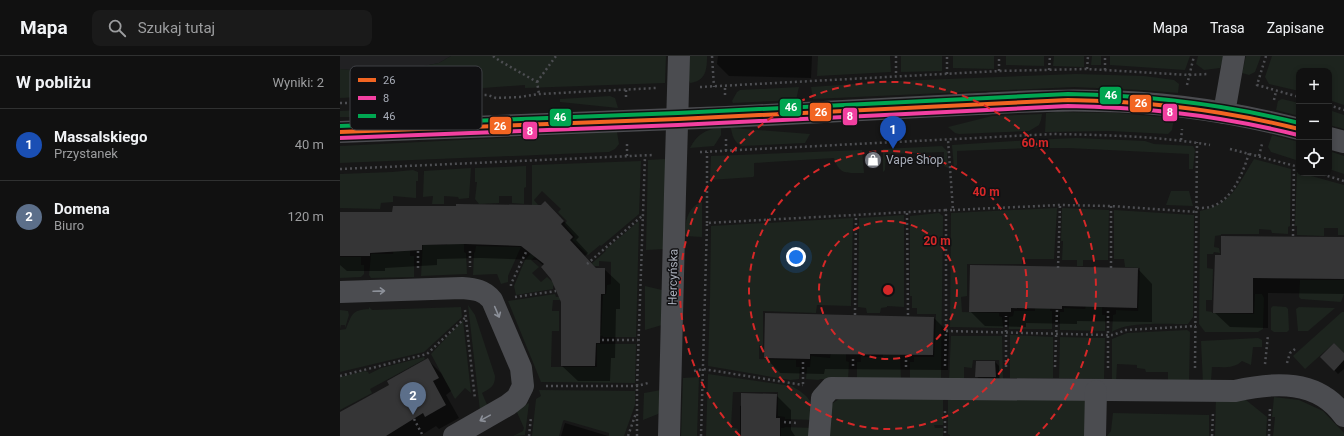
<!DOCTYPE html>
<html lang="pl">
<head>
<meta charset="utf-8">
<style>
	body { margin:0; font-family:Roboto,sans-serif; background:#1a1a1a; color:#f1f3f6 }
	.controls { position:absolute; right:12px; top:12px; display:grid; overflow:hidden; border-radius:8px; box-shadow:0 2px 6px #0003 }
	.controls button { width:36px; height:36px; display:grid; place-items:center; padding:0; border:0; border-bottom:1px solid #303131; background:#111; color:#f1f3f6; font:20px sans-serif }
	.you { position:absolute; left:456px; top:201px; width:14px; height:14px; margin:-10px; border:3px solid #fff; border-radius:50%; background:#1a73e8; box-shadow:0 0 0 6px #1a73e833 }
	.badge { display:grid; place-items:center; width:26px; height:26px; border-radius:50%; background:#db2777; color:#fff; font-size:13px; font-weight:700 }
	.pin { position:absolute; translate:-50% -33px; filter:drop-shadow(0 1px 2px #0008) }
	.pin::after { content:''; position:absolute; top:21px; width:14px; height:12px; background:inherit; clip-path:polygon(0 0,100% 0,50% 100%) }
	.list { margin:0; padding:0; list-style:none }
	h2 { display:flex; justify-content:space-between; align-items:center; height:52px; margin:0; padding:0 16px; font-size:17px }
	h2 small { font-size:13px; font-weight:400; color:#9c9d9f }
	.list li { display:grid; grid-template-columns:26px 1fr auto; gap:12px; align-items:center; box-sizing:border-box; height:72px; padding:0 16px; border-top:1px solid #303131 }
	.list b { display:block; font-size:15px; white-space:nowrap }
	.list p { margin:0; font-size:13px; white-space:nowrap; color:#9c9d9f }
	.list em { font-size:13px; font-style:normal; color:#9c9d9f }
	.icon { flex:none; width:22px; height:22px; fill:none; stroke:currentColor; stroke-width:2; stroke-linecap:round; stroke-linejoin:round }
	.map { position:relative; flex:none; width:1004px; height:380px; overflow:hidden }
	header { display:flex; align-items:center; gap:24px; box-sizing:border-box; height:56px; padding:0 20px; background:#111; border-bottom:1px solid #303131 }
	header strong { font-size:19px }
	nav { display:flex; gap:22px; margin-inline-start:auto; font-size:14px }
	.search { width:280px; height:36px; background:#1a1a1a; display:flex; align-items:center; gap:10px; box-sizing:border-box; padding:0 14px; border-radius:8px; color:#9c9d9f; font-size:15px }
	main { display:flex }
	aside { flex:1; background:#111 }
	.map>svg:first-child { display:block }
	.built { fill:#212123 }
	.green { fill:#1d241e }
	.shadow { fill:#0007 }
	.building { fill:#353536 }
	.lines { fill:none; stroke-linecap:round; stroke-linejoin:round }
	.path { stroke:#4d4e52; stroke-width:2.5; stroke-dasharray:2 3; stroke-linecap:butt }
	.minor { stroke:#4b4c50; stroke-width:22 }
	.bus-1-casing { stroke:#111113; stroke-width:7 }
	.bus-2-casing { stroke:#111113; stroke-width:7 }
	.bus-3-casing { stroke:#111113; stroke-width:7 }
	.bus-1 { stroke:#f26522; stroke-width:4 }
	.bus-2 { stroke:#f240a1; stroke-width:4 }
	.bus-3 { stroke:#00a651; stroke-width:4 }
	.oneway { stroke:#8c9099 }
	.ring { fill:none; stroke:#d62828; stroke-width:2; stroke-dasharray:7 5 }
	.labels { text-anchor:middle; stroke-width:3; stroke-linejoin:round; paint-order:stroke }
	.poi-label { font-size:12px; fill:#a8adb8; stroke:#111113; text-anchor:start }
	.street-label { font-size:12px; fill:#a8adb8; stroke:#111113 }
	.key { fill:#111113; stroke:#3e4045; stroke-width:1 }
	.key-label { font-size:11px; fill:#a8adb8 }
	.centre { fill:#d62828; stroke:#111113; stroke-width:2 }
	.ring-label { font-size:12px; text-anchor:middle; font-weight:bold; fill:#d62828; stroke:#111113; stroke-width:3; stroke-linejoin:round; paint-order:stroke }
	.line-badge { stroke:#111113; stroke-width:1.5 }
	.badge-label { font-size:11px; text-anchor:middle; font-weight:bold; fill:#fff }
</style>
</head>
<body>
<header>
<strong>Mapa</strong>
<div class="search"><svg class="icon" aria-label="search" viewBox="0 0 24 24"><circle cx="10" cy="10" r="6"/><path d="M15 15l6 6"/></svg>Szukaj tutaj</div>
<nav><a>Mapa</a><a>Trasa</a><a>Zapisane</a></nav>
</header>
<main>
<aside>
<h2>W pobliżu<small>Wyniki: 2</small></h2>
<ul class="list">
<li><span class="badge" style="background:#1a4fb4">1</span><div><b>Massalskiego</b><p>Przystanek</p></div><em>40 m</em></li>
<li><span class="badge" style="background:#5c6f8a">2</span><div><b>Domena</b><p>Biuro</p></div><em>120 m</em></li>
</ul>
</aside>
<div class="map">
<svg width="1004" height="380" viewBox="0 0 1004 380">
	<rect width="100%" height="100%" fill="#171717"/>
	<polygon class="built" points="0,0 111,0 99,7 84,10 73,20 0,13"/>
	<g class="green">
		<polygon points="111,0 326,0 325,27 185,32 185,29 143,32 142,35 0,42 0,13 73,20 84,10 99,7"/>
		<path d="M349 0H367C367 13 366 25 350 27L349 25Z"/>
		<polygon points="478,0 550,0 551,16 477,20"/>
		<polygon points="561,0 602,0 602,15 561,16"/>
		<polygon points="613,0 654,0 654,13 613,12"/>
		<polygon points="666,0 704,0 704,10 666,9"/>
		<polygon points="714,0 744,0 744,11 713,10"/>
		<polygon points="752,0 761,0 761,9 751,9"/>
		<polygon points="770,0 850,0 845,14 770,9"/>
		<polygon points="858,0 884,0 880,12 864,14 856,8"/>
		<polygon points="906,0 921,0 915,16 909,19 902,17"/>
		<polygon points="932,0 1004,0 1004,49 989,44 989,15 959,15 959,35 929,28 925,21"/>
		<polygon points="736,18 804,20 834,24 839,28 838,37 801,34 734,31 473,43 471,31 557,25"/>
		<polygon points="459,31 456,44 393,47 392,45 397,36 400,34"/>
		<polygon points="270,40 275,42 278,52 220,46 220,43"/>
		<polygon points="942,43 959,47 959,60 936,54 938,45"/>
		<polygon points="60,52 60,54 36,61 0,61 0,55"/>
		<polygon points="989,54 1004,59 1004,73 989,69"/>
		<polygon points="717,56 777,57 834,62 832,74 828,78 770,75 705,76 706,57"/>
		<polygon points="702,58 701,64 699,69 689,75 619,78 615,77 608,71 652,60"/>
		<path d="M381 72V79L374 90 350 92C357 78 366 73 381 72Z"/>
		<path d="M391 72 470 78 465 87 402 90C394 87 392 79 391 72Z"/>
		<polygon points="277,76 279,88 275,93 269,96 0,107 0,90"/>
		<polygon points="932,79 959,86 959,105 931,96 928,91"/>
		<polygon points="737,82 805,85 814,88 853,90 855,94 853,113 849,113 849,98 728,92 691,92 617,95 617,109 614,112 612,89 690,84"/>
		<polygon points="602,90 607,95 608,112 604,110 604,96 546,98 545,114 543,116 543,93"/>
		<path d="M522 94 524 117C507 117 499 119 494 102L414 107V120L413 121 370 124 371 100Z"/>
		<polygon points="989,95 1004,100 1004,118 989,113"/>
		<polygon points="326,103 324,193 306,194 308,104"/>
		<path d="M914 103 951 113 950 170 948 171V178L932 177 931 174 919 173V178H881V179L875 180 874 191 879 192 880 197 874 196 873 198H867V212L873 213 872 244H866V255L872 256V257L914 258 915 238H922L924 242 923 273 918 276H865L859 268 860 155C893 148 898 128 914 103Z"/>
		<polygon points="301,105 299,158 261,190 260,189 248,199 232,184 235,181 224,168 227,165 218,156 221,153 202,135 194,144 198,149 193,154 192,154 192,109"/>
		<polygon points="186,110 186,131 184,132 184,148 172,147 172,140 159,140 159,147 139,148 135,143 137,126 135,126 135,112"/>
		<polygon points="131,112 129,142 119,143 118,141 104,140 104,148 92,148 93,140 83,141 84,115"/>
		<polygon points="73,114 78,116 78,125 76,125 76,142 53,140 53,146 41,147 40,153 0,152 0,118 52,116"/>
		<polygon points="957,116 1004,129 1004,179 998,179 998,172 984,172 984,180 957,179 957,170 955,170"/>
		<polygon points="831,135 849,135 853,150 826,149"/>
		<path d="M362 146V181L345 180C345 166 347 151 362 146Z"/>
		<polygon points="717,152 714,203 682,203 682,208 627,208 627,240 621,241 622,256 659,257 659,260 662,261 663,272 610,271 611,157"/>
		<polygon points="722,152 769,154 768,204 743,204 743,210 737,210 737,204 722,204 723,185 721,185"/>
		<path d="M774 154 854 159 853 261 848 268C830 268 786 265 772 276L773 259 776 258V254L798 255 800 212 785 211 784 203H774Z"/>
		<polygon points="599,157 603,160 601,324 570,325 570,306 574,306 574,301 594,301 596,258 577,258 577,252 572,252 572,240 570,240 570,160"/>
		<polygon points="564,159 564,251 547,250 547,251 541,252 540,257 527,257 526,252 518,251 519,162"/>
		<polygon points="513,162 511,250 477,249 476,257 423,255 423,290 419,289 419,303 456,304 456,311 460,311 459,323 450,324 368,310 370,242 371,170"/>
		<polygon points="299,165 296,281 263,281 263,280 257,279 261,278 263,239 266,238 267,229 271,228 271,206 259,205 259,210 252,210 250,209 266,195 265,194"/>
		<polygon points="124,185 124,196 126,197 127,218 81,220 83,186 86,189 107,189 108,186"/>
		<polygon points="54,186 70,186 70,200 74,200 74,221 31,222 29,219 31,198 53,198"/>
		<polygon points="136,190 181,191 168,220 168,226 161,228 157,218 133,219 134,197 135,196"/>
		<polygon points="192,196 196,200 191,204 199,211 192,217 201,226 207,221 216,229 213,230 213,233 176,239 174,230 185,204"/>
		<polygon points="0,201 21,201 21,209 24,209 24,218 21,221 0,222"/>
		<polygon points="960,224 1004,224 1004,238 1001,246 961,243 959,241"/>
		<polygon points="305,230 322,234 322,269 305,274"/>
		<polygon points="215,238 216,241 220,241 220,244 213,244 212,255 219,255 219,275 212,275 211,311 257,311 257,288 296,288 295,327 201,326 168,245"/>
		<path d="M128 249 135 259 155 320C155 330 151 332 142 337L148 351 140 355Z"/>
		<polygon points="746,249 762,250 762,259 765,259 765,275 720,274 720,256 724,256 724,252 745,253"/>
		<polygon points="695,250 710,250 710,255 712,255 712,273 669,273 669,261 673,260 674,255 695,255"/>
		<polygon points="933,250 946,251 948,253 949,274 947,276 934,276 931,274 931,252"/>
		<path d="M29 251 32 254 121 251 122 261 84 296 0 316V274L6 273C12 258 12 254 29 253Z"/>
		<polygon points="959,251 995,252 968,275 958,275 956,253"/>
		<polygon points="0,254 8,255 9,259 5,272 5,269 1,269 0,273"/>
		<polygon points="1002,256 1004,256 1004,297 994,287 965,313 953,300"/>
		<polygon points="123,264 131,337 125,332 115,343 91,298"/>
		<polygon points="847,274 850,276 849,327 828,327 828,316 806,316 805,313 797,312 797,309 777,308 776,327 772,328 772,283 787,277"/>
		<polygon points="670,279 713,281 713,322 670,322"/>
		<polygon points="611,280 662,280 663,323 660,322 659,304 633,304 632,312 624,311 624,326 609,325"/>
		<polygon points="720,281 765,282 764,323 719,322"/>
		<path d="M918 282 922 284V291H913L911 309 902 305C894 313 883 311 872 311L871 325 863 328 861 285Z"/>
		<polygon points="491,296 506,296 506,305 509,306 508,324 481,323 478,324 466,323 467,311 470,311 471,300 490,302"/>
		<polygon points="543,297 560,297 561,324 517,324 517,306 521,306 521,300 523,299 524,301 543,301"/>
		<polygon points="84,301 85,303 30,333 32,337 0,354 0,321 25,315 28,316 29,318 41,312"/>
		<path d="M368 318 452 330C471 342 471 343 474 364L445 363V361L438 360V336H393L391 371 398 373 397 380H366Z"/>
		<polygon points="359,321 357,380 341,380 343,322"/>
		<polygon points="199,334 295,335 295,349 284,380 269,380 269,377 224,364 223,365 219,380 192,380 196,343 201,340"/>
		<polygon points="321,334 321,355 318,358 303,364 304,337"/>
		<polygon points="876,340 901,340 927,361 926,380 875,380"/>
		<polygon points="934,341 959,344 983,355 1004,377 1004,380 933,380 935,361 932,361"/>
		<polygon points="603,342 603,369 594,369 595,372 603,372 603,380 489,380 491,351 493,347 499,343"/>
		<polygon points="608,343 746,344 750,380 610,380 610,379 608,378"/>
		<polygon points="189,347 185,379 173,380 183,375 184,372 176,354"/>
		<polygon points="773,357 869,359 869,380 767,380 771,375"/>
		<polygon points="445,371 474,372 473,380 441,380 441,372 444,372"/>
	</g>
	<g class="shadow">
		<polygon points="378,0 472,0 471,22 389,20 377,8"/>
		<polygon points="0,157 221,162 239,181 236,184 248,197 245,200 257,213 264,213 280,228 280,253 276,253 275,302 271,302 270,325 238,325 222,310 222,246 212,222 204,210 197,204 141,202 97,203 97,209 45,212 45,215 7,215 0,209"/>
		<polygon points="1004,183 1004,238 928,237 928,272 890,271 874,256 882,200"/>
		<polygon points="798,213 812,228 812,266 737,265 737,268 686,267 686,271 645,270 630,255"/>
		<polygon points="594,262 609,277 608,314 485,313 484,318 440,317 425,301"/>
		<polygon points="1004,299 1004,313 998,318 982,301"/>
		<polygon points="87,303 101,317 111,335 106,339 119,362 99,373 96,370 80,380 0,380 0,357 50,329"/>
		<polygon points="655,306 659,310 659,325 641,324 636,320"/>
		<polygon points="436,339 451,354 451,374 455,380 400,380 400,350"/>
		<polygon points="225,367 268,380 221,380"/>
	</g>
	<g class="building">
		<polygon points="205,145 224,165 221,168 233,181 230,184 256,212 265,212 265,238 261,238 260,287 256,287 255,310 221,310 221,246 211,223 201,211 204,208 181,190 125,188 82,189 82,194 30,197 30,200 0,200 0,156 52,156 53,150 116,150 116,148 201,149"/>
		<polygon points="881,180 1004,181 1004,223 913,222 913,257 873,257 875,199 881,199"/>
		<polygon points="630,209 798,212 797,252 722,250 722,253 671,252 671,256 629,256"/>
		<polygon points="425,257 594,261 593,299 470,298 470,303 424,302"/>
		<polygon points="994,287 1004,297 1004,304 994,315 980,301"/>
		<polygon points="88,302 99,322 93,325 106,349 85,361 83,357 46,380 0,380 0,356 49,329 47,325"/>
		<polygon points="636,305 655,305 656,321 635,321"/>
		<polygon points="401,337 437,338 436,362 440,362 440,380 401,380"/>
	</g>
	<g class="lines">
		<g class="path">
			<polyline points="153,0 160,5 197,26 199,38"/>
			<polyline points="372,0 374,31"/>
			<polyline points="556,0 556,20"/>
			<polyline points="926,0 917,29 959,41"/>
			<polyline points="747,13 748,0"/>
			<polyline points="709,14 710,0"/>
			<polyline points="765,14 765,0"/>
			<polyline points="659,15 659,0"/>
			<polyline points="607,18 607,0"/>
			<polyline points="197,26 216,0"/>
			<polyline points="847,29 854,0"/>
			<polyline points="360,31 659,15 747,13 849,19 868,18"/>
			<polyline points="286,34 286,43"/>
			<polyline points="385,39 385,30"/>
			<polyline points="934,44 936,35"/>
			<polyline points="0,47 60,46 94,41 134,39 148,39 156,42 180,41 199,38 316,32"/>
			<polyline points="989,49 1004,54"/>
			<polyline points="386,83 386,95"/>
			<polyline points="841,84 842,73"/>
			<polyline points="287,88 287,100"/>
			<polyline points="890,93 959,111"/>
			<path d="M360 96 713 78C765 79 819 80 870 89"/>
			<polyline points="919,100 922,88"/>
			<polyline points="0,113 313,99"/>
			<polyline points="978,117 1004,125"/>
			<polyline points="771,150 771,212"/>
			<path d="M857 152C861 152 866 152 870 151 892 145 903 117 909 97"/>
			<polyline points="613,154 720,149 771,150 857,156"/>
			<polyline points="567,157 568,260"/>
			<polyline points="367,167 367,96"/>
			<polyline points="953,180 954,110"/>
			<polyline points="130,195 130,211"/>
			<polyline points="247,208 302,160"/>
			<polyline points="78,212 78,194"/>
			<polyline points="718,212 720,149"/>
			<polyline points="171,230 171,228 187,194"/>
			<polyline points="175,241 216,235"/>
			<polyline points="125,254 135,343"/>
			<polyline points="515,259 516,159"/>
			<polyline points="606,275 606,154 613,154 608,84"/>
			<polyline points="262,284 298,284"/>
			<polyline points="463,306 463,328"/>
			<polyline points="947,307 950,297 955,293"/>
			<polyline points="925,308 928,279"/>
			<polyline points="513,310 513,302"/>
			<polyline points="605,310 606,275 768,279 773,279 786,274 856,270"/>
			<polyline points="566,311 566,303"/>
			<polyline points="666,311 666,260"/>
			<polyline points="715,311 717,254"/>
			<polyline points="768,312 768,254"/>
			<polyline points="855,312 857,86"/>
			<polyline points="354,315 363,313 463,329"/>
			<polyline points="0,320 87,298 126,261"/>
			<polyline points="206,330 297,330 308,327"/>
			<polyline points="605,355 605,380"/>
			<polyline points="74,363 83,380"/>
			<polyline points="444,366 457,367"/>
			<polyline points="189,380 191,361"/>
			<polyline points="288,380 296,357"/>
			<polyline points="297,380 297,330 305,100"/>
			<polyline points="361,380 367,167 606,154"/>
			<polyline points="872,380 873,357"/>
			<polyline points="929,380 930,352"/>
		</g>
		<g class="minor">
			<polyline points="884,57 894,0"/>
			<path d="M0 76C129 70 258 67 386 61 470 57 554 52 638 48 678 46 718 43 758 45 826 46 893 56 959 73"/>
			<polyline points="989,82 1004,86"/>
			<path d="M0 236 122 232C135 233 144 234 152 244L181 312 183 330 177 342 168 349 114 380"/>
			<polyline points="329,380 335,138 339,0"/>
			<path d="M479 380 482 342 491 332 895 335C934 326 978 323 1004 360"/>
			<polyline points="755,380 756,335"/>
		</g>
		<g class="bus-1-casing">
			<path id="bus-1" d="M0 76 338 63 728 44C807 45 883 54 959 73"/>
		</g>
		<g class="bus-2-casing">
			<path id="bus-2" d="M0 82 338 69 728 50C806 51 882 60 958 79"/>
		</g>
		<g class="bus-3-casing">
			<path id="bus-3" d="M0 70 338 57 728 38C806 39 883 48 959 67"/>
		</g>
		<use href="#bus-1" class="bus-1"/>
		<use href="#bus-2" class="bus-2"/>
		<use href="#bus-3" class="bus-3"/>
	</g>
	<defs><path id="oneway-shaft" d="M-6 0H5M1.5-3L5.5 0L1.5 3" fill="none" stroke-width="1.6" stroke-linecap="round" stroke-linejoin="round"/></defs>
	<g class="oneway">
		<use href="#oneway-shaft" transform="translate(39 235) rotate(-2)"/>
		<use href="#oneway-shaft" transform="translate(157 256) rotate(67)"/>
		<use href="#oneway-shaft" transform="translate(145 362) rotate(151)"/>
	</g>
	<g class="ring">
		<circle cx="548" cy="234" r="69"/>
		<circle cx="548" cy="234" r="139"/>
		<path d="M400 380A208 208 0 1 1 696 380"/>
	</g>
	<defs>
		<g id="shop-disc" transform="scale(0.9)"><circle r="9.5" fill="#757880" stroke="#111113"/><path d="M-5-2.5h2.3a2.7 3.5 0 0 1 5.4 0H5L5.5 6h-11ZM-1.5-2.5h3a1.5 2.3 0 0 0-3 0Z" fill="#fff"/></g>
	</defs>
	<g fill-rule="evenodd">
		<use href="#shop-disc" x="533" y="104"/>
	</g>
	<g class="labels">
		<g class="poi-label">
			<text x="546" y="108">Vape Shop</text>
		</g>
		<g class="street-label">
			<text transform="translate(333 221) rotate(-89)" y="4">Hercyńska</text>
		</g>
	</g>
	<rect x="10" y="10" width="132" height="64" rx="6" class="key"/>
	<rect x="18" y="22" width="18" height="4" fill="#f26522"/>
	<rect x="18" y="40" width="18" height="4" fill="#f240a1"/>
	<rect x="18" y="58" width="18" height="4" fill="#00a651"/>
	<g class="key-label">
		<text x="43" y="28">26</text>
		<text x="43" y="46">8</text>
		<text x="43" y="64">46</text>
	</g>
	<circle cx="548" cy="234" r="6" class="centre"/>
	<g class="ring-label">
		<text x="695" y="91">60 m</text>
		<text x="646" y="140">40 m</text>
		<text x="597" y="189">20 m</text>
	</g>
	<g class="line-badge">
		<rect x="759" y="30" width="23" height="19" rx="4" fill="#00a651"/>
		<rect x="789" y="38" width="23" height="19" rx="4" fill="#f26522"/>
		<rect x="439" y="42" width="23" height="19" rx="4" fill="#00a651"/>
		<rect x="469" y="46" width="23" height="20" rx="4" fill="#f26522"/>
		<rect x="822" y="47" width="16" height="19" rx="4" fill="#f240a1"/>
		<rect x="502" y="51" width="16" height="19" rx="4" fill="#f240a1"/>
		<rect x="209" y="52" width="23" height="19" rx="4" fill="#00a651"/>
		<rect x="149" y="60" width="23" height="19" rx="4" fill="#f26522"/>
		<rect x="182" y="65" width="16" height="19" rx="4" fill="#f240a1"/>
	</g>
	<g class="badge-label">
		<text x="771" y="43">46</text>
		<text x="801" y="51">26</text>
		<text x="451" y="55">46</text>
		<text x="481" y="60">26</text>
		<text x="830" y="60">8</text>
		<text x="510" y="64">8</text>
		<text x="220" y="65">46</text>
		<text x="160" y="74">26</text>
		<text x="190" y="79">8</text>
	</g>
</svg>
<div class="controls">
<button>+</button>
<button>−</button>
<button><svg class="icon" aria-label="locate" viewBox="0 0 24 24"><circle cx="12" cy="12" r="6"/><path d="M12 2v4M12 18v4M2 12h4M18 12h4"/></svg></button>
</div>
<div class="you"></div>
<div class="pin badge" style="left:553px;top:93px;background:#1a4fb4">1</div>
<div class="pin badge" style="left:73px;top:359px;background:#5c6f8a">2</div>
</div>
</main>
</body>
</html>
